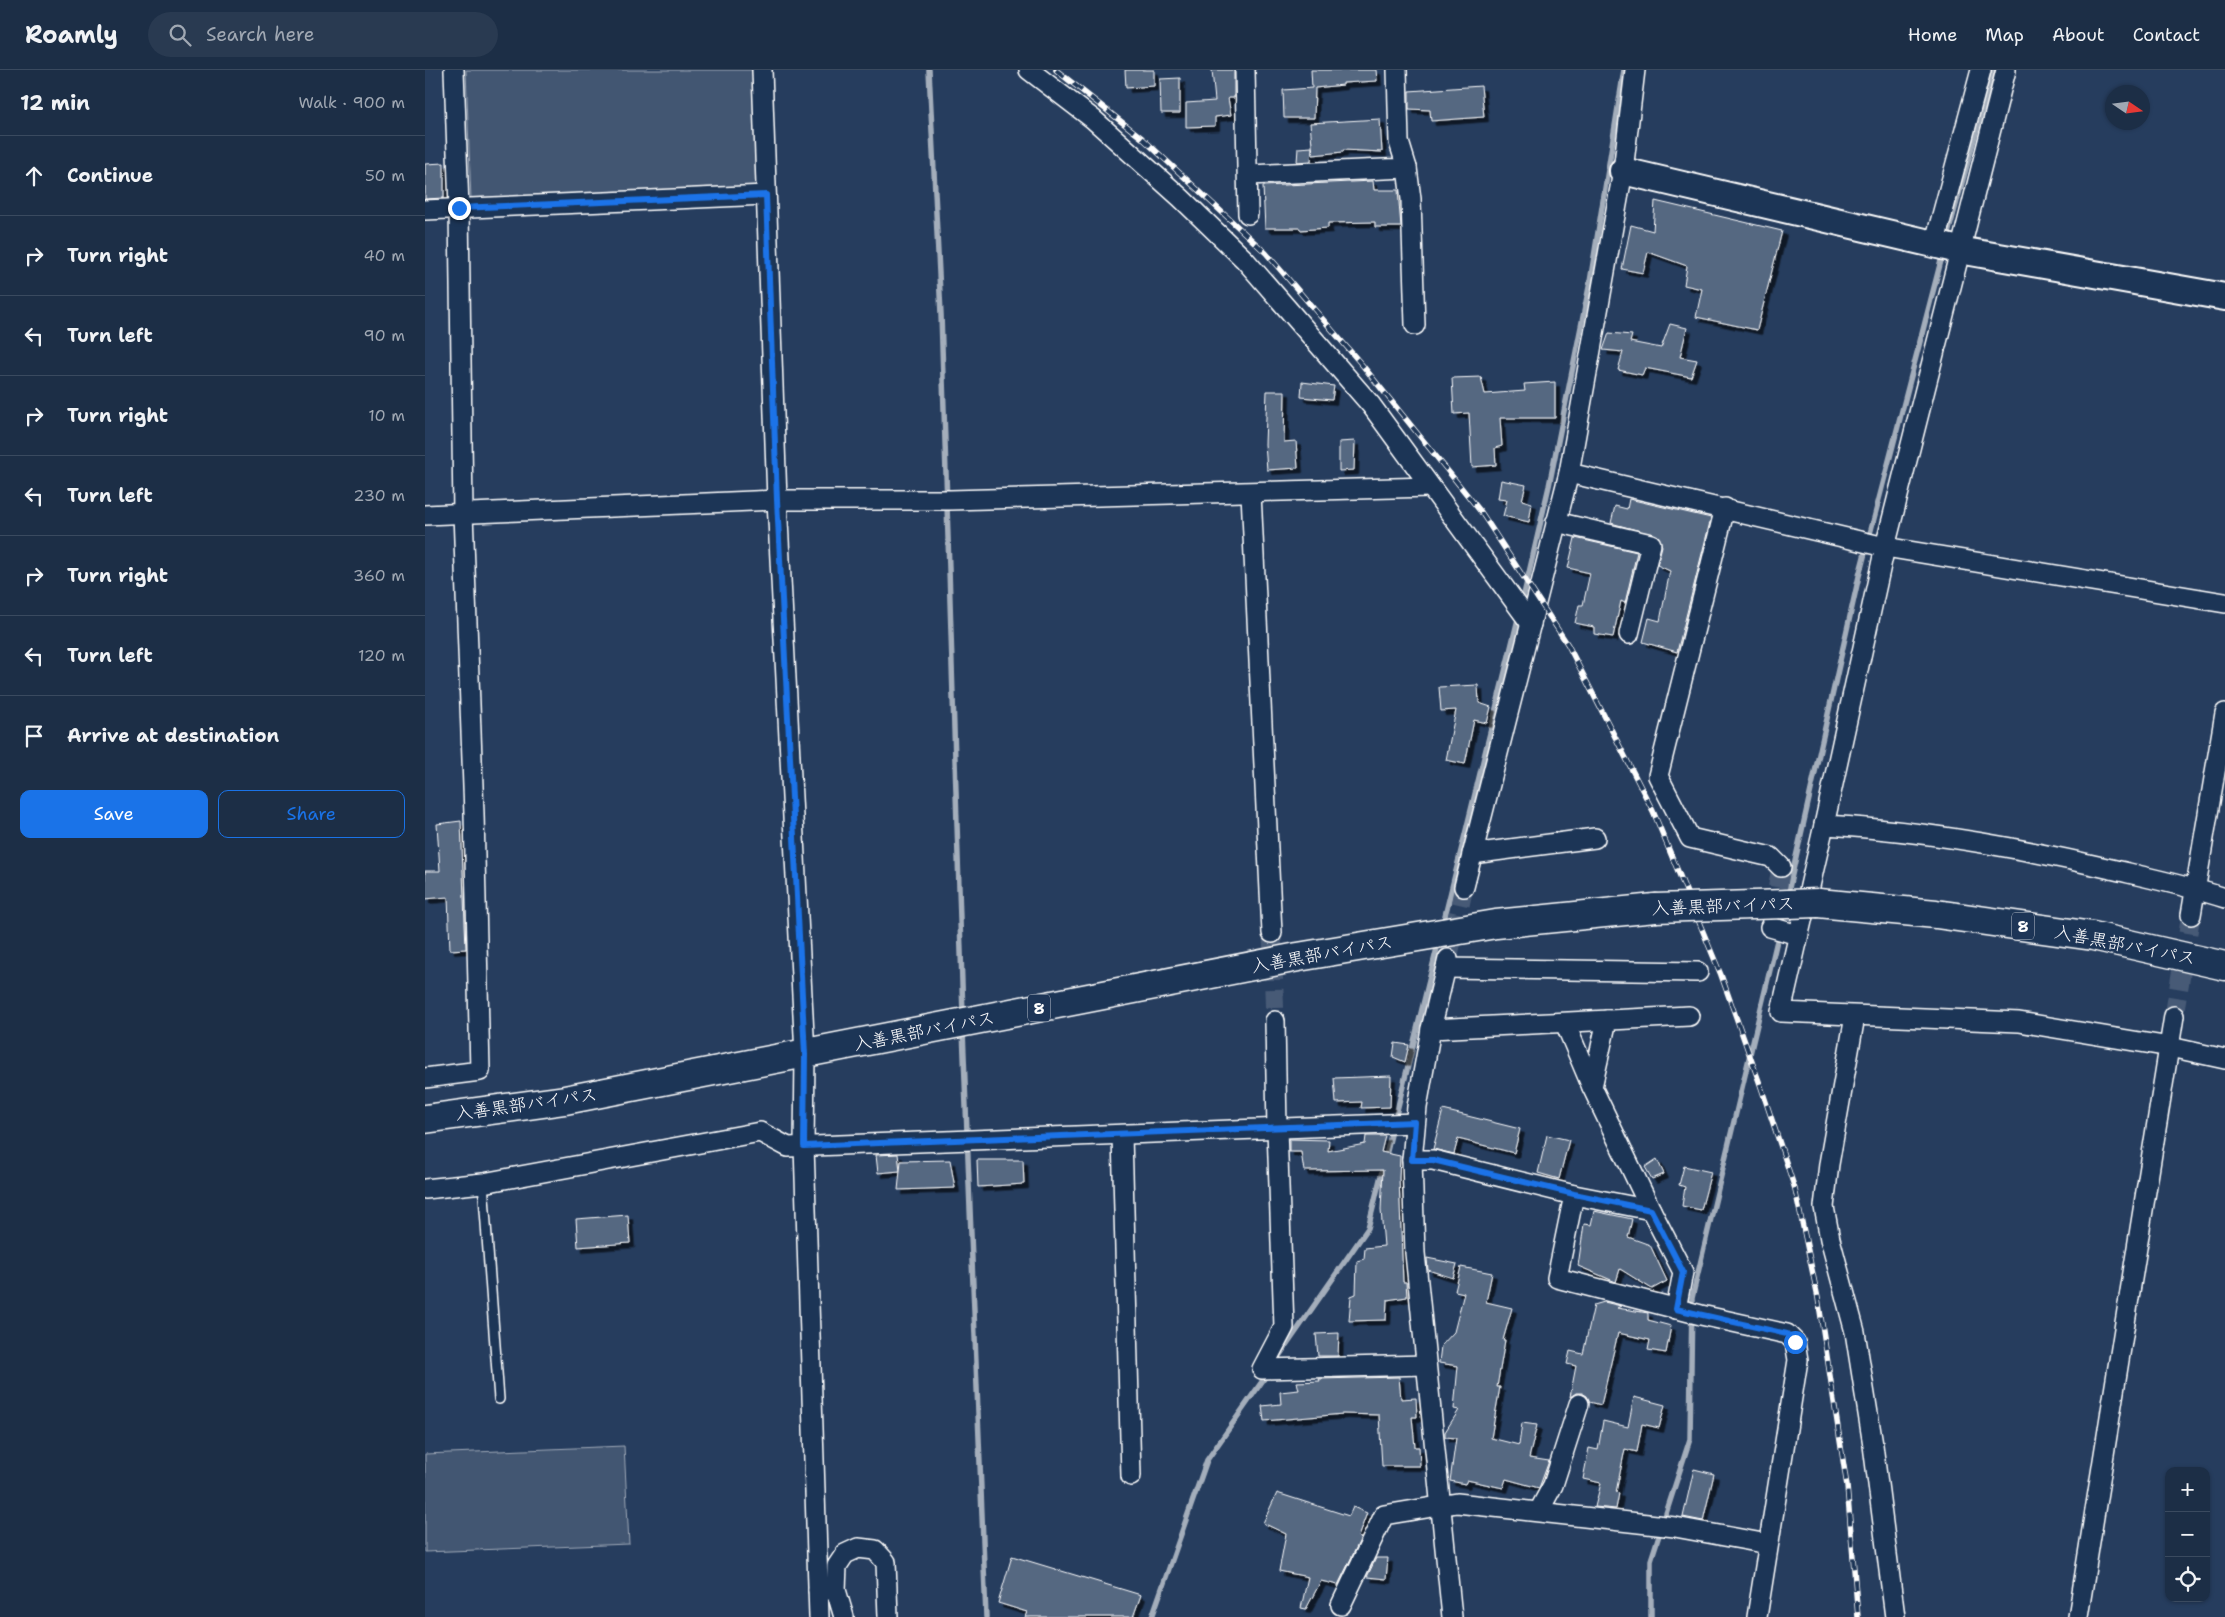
<!DOCTYPE html>
<html lang="en">
<head>
<meta charset="utf-8">
<style>
	body { margin:0; font-family:"Shantell Sans","Klee One",sans-serif; background:#293a51; color:#f1f3f6 }
	.controls { position:absolute; right:15px; bottom:15px; display:grid; overflow:hidden; border-radius:10px; box-shadow:0 1px 4px #0004 }
	.controls button { width:45px; height:45px; display:grid; place-items:center; padding:0; border:0; border-bottom:1px solid #3a4a5f; background:#1c2e46; color:#f1f3f6; font:25px sans-serif }
	.compass { position:absolute; left:1680px; top:15px; width:45px; height:45px; border-radius:50%; background:#1c2e46; box-shadow:0 1px 4px #0004; rotate:103deg }
	.stop { position:absolute; width:15px; height:15px; margin:-11px; border:4px solid #1a73e8; border-radius:50%; background:#fff }
	.stop.end { background:#1a73e8; border-color:#fff; box-shadow:0 1px 5px #0008 }
	.list { margin:0; padding:0; list-style:none }
	h2 { display:flex; justify-content:space-between; align-items:center; height:65px; margin:0; padding:0 20px; font-size:21px }
	h2 small { font-size:16px; font-weight:400; color:#a0a8b3 }
	.list li { display:grid; grid-template-columns:32px 1fr auto; gap:15px; align-items:center; box-sizing:border-box; height:80px; padding:0 20px; border-top:1px solid #3a4a5f }
	.list b { display:block; font-size:19px; white-space:nowrap }
	.list em { font-size:16px; font-style:normal; color:#a0a8b3 }
	.actions { display:flex; gap:10px; padding:15px 20px }
	.actions a { flex:1; padding:11px 0; border:1px solid #1a73e8; border-radius:10px; text-align:center; font-size:18px; color:#1a73e8 }
	.actions .main { background:#1a73e8; color:#fff }
	.icon { flex:none; width:28px; height:28px; fill:none; stroke:currentColor; stroke-width:2; stroke-linecap:round; stroke-linejoin:round }
	.map { position:relative; flex:none; width:1800px; height:1547px; overflow:hidden }
	header { display:flex; align-items:center; gap:30px; box-sizing:border-box; height:70px; padding:0 25px; background:#1c2e46; border-bottom:1px solid #3a4a5f }
	header strong { font-size:24px }
	nav { display:flex; gap:28px; margin-inline-start:auto; font-size:18px }
	.search { width:350px; height:45px; background:#293a51; display:flex; align-items:center; gap:12px; box-sizing:border-box; padding:0 18px; border-radius:28px; color:#a0a8b3; font-size:19px }
	main { display:flex }
	aside { flex:1; background:#1c2e46 }
	.map>svg:first-child { display:block }
	.green { fill:#425672; stroke:#a0aab8 }
	.lines { fill:none; stroke-linecap:round; stroke-linejoin:round }
	.stream { stroke:#a4aebb; stroke-width:5.5 }
	.building { fill:#556781; stroke:#fff; filter:url(#shadow) }
	.street-tunnel { stroke:#475a76; stroke-width:19; stroke-dasharray:19 9; stroke-linecap:butt }
	.lane-casing { stroke:#fff; stroke-width:12 }
	.street-casing { stroke:#fff; stroke-width:22 }
	.secondary-casing { stroke:#fff; stroke-width:30 }
	.highway-casing { stroke:#fff; stroke-width:31 }
	.lane { stroke:#1d3557; stroke-width:9 }
	.street { stroke:#1d3557; stroke-width:19 }
	.secondary { stroke:#1d3557; stroke-width:26 }
	.highway { stroke:#1d3557; stroke-width:28 }
	.rail-casing { stroke:#fff; stroke-width:5.5 }
	.rail { stroke:#1d3557; stroke-width:4; stroke-dasharray:11; stroke-linecap:butt }
	.highway-bridge-casing { stroke:#fff; stroke-width:31; stroke-linecap:butt }
	.highway-bridge { stroke:#1d3557; stroke-width:28 }
	.route { stroke:#1a73e8; stroke-width:6 }
	.labels { text-anchor:middle; stroke-width:4; stroke-linejoin:round; paint-order:stroke }
	.shield { fill:#1d3557; stroke:#bbc2cd; stroke-width:1 }
	.shield-label { font-size:16px; font-weight:bold; fill:#fff }
	.street-label { font-size:18px; fill:#fff; stroke:#1d3557 }
</style>
</head>
<body>
<header>
<strong>Roamly</strong>
<div class="search"><svg class="icon" aria-label="search" viewBox="0 0 24 24"><circle cx="10" cy="10" r="6"/><path d="M15 15l6 6"/></svg>Search here</div>
<nav><a>Home</a><a>Map</a><a>About</a><a>Contact</a></nav>
</header>
<main>
<aside>
<h2>12 min<small>Walk · 900 m</small></h2>
<ul class="list">
<li><svg class="icon" aria-label="ahead" viewBox="0 0 24 24"><path d="M12 20V5M6 11l6-6 6 6"/></svg><div><b>Continue</b></div><em>50 m</em></li>
<li><svg class="icon" aria-label="right" viewBox="0 0 24 24"><path d="M7 20v-9h11M14 6l5 5-5 5"/></svg><div><b>Turn right</b></div><em>40 m</em></li>
<li><svg class="icon" aria-label="left" viewBox="0 0 24 24"><path d="M17 20v-9H6M10 6l-5 5 5 5"/></svg><div><b>Turn left</b></div><em>90 m</em></li>
<li><svg class="icon" aria-label="right" viewBox="0 0 24 24"><path d="M7 20v-9h11M14 6l5 5-5 5"/></svg><div><b>Turn right</b></div><em>10 m</em></li>
<li><svg class="icon" aria-label="left" viewBox="0 0 24 24"><path d="M17 20v-9H6M10 6l-5 5 5 5"/></svg><div><b>Turn left</b></div><em>230 m</em></li>
<li><svg class="icon" aria-label="right" viewBox="0 0 24 24"><path d="M7 20v-9h11M14 6l5 5-5 5"/></svg><div><b>Turn right</b></div><em>360 m</em></li>
<li><svg class="icon" aria-label="left" viewBox="0 0 24 24"><path d="M17 20v-9H6M10 6l-5 5 5 5"/></svg><div><b>Turn left</b></div><em>120 m</em></li>
<li><svg class="icon" aria-label="arrive" viewBox="0 0 24 24"><path d="M6 21V4h12l-3 4 3 4H6"/></svg><div><b>Arrive at destination</b></div></li>
</ul>
<div class="actions"><a class="main">Save</a><a>Share</a></div>
</aside>
<div class="map">
<svg width="1800" height="1547" viewBox="0 0 1800 1547">
	<defs>
		<filter id="shadow"><feDropShadow dx="4.5" dy="4.5" stdDeviation="0" flood-color="#0009"/></filter>
	</defs>
	<rect width="100%" height="100%" fill="#263d5e"/>
	<filter id="ink" filterUnits="userSpaceOnUse"><feTurbulence type="fractalNoise" baseFrequency=".02" numOctaves="2"/><feDisplacementMap in="SourceGraphic" scale="10" xChannelSelector="R" yChannelSelector="G"/><feConvolveMatrix kernelMatrix="1 2 1 2 8 2 1 2 1" color-interpolation-filters="sRGB"/></filter>
	<g filter="url(#ink)">
		<g class="green">
			<polygon points="41,0 329,0 333,117 46,129"/>
			<polygon points="199,1376 204,1474 0,1482 0,1384"/>
		</g>
		<g class="lines">
			<g class="stream">
				<polyline points="504,0 516,244 538,945"/>
				<polyline points="1521,171 1568,0"/>
				<polyline points="1097,533 1124,416 1165,212 1199,0"/>
				<polyline points="1362,827 1434,506 1518,183"/>
				<polyline points="1018,854 1094,545"/>
				<polyline points="538,960 561,1547"/>
				<polyline points="852,1289 943,1158 1014,870"/>
				<polyline points="727,1547 782,1390 843,1303"/>
				<polyline points="1226,1547 1226,1490 1265,1369 1267,1228 1359,841"/>
			</g>
		</g>
		<g class="building">
			<polygon points="700,0 729,0 729,16 701,18"/>
			<polygon points="787,0 809,0 809,28 803,28 806,45 790,47 790,56 761,57 761,33 790,31"/>
			<polygon points="886,0 951,0 952,11 918,13 918,15 890,18 889,48 859,48 858,20 887,18"/>
			<polygon points="755,8 755,43 736,43 735,9"/>
			<polygon points="1056,16 1059,47 1006,51 1005,40 984,39 984,21"/>
			<polygon points="955,49 957,82 918,80 918,82 888,85 885,53"/>
			<polygon points="887,77 886,91 872,92 873,78"/>
			<polygon points="19,93 19,128 0,129 0,94"/>
			<polygon points="948,111 949,120 973,120 976,157 950,157 950,152 903,153 903,158 875,160 875,158 840,158 838,116"/>
			<polygon points="1230,131 1357,161 1332,260 1271,247 1277,219 1259,215 1262,196 1223,182 1218,203 1197,199 1206,155 1228,161"/>
			<polygon points="1245,254 1262,258 1255,287 1272,290 1266,307 1220,298 1217,305 1193,300 1198,282 1178,280 1184,263 1207,265 1205,272 1236,278"/>
			<polygon points="1056,307 1060,324 1100,321 1099,314 1130,312 1130,348 1075,348 1077,376 1070,378 1071,395 1047,397 1044,343 1029,344 1027,308"/>
			<polygon points="877,312 909,316 907,330 876,327"/>
			<polygon points="842,321 860,321 859,372 871,371 873,398 842,400 840,374"/>
			<polygon points="930,371 929,400 914,401 914,372"/>
			<polygon points="1076,410 1101,415 1097,430 1107,433 1104,452 1078,446 1082,430 1073,429"/>
			<polygon points="1204,429 1286,448 1252,582 1218,572 1224,548 1235,551 1245,501 1232,495 1237,476 1233,466 1186,453 1190,436 1202,439"/>
			<polygon points="1150,468 1212,482 1200,533 1196,531 1188,567 1169,564 1169,557 1150,553 1154,535 1158,535 1165,503 1143,498"/>
			<polygon points="1053,615 1054,633 1066,637 1062,653 1049,650 1040,694 1021,690 1031,640 1016,641 1014,617"/>
			<polygon points="36,751 41,879 25,880 23,827 0,829 0,801 15,801 12,754"/>
			<polygon points="970,973 984,975 980,992 968,987"/>
			<polygon points="966,1006 965,1037 936,1038 937,1032 911,1033 909,1008"/>
			<polygon points="1018,1040 1095,1059 1089,1083 1033,1069 1029,1084 1008,1079"/>
			<polygon points="1122,1065 1144,1070 1134,1109 1113,1103"/>
			<polygon points="941,1066 960,1066 956,1082 975,1086 974,1108 978,1212 981,1212 982,1227 962,1230 961,1250 924,1251 926,1226 931,1224 932,1191 939,1189 940,1178 959,1176 956,1140 958,1100 879,1101 876,1082 864,1082 864,1069 904,1070 903,1081 940,1074"/>
			<polygon points="473,1084 475,1101 453,1103 451,1085"/>
			<polygon points="1232,1089 1239,1104 1227,1109 1220,1097"/>
			<polygon points="525,1090 530,1118 473,1120 476,1091"/>
			<polygon points="552,1090 598,1090 599,1114 553,1117"/>
			<polygon points="1259,1096 1286,1102 1276,1140 1257,1136 1260,1117 1254,1115"/>
			<polygon points="1169,1141 1207,1149 1203,1167 1225,1175 1242,1211 1227,1219 1195,1199 1191,1212 1153,1196 1159,1154 1166,1155"/>
			<polygon points="203,1145 205,1173 153,1177 151,1149"/>
			<polygon points="1002,1188 1032,1194 1028,1208 1003,1200"/>
			<polygon points="1036,1197 1067,1203 1061,1232 1087,1238 1078,1270 1080,1270 1072,1317 1075,1317 1066,1368 1094,1375 1097,1353 1112,1355 1104,1388 1124,1391 1114,1418 1081,1409 1078,1418 1042,1410 1040,1414 1025,1411 1031,1368 1020,1367 1020,1362 1034,1340 1029,1339 1033,1296 1014,1293 1016,1276 1029,1262 1039,1223 1030,1221"/>
			<polygon points="1179,1232 1196,1236 1192,1238 1223,1243 1223,1250 1246,1256 1241,1283 1223,1280 1225,1270 1193,1263 1176,1335 1165,1332 1162,1326 1157,1323 1151,1323 1145,1327 1151,1296 1142,1294 1145,1281 1158,1284 1169,1235"/>
			<polygon points="914,1263 913,1286 893,1286 891,1264"/>
			<polygon points="974,1307 976,1329 991,1328 992,1347 987,1347 990,1377 994,1377 995,1396 957,1396 954,1345 918,1344 839,1351 837,1336 856,1334 855,1322 874,1320 872,1312 895,1311 894,1309"/>
			<polygon points="1209,1327 1240,1335 1234,1358 1217,1354 1212,1382 1200,1379 1191,1422 1194,1423 1191,1439 1170,1437 1176,1413 1158,1409 1164,1378 1173,1380 1178,1351 1203,1357"/>
			<polygon points="1269,1399 1289,1404 1278,1451 1258,1447"/>
			<polygon points="852,1423 924,1446 928,1437 942,1443 933,1467 936,1468 913,1515 896,1511 881,1539 876,1538 883,1507 854,1501 861,1464 838,1453"/>
			<polygon points="587,1486 716,1525 708,1547 600,1547 602,1542 573,1533"/>
			<polygon points="951,1488 963,1488 961,1509 942,1507"/>
		</g>
		<g class="lines">
			<g class="street-tunnel">
				<polyline points="1348,845 1356,797"/>
				<polyline points="847,863 850,951"/>
				<polyline points="1023,889 1039,817"/>
				<polyline points="1749,946 1766,845"/>
			</g>
			<g class="lane-casing">
				<polyline id="lane" points="58,1113 74,1329"/>
			</g>
			<g class="street-casing">
				<g id="street">
					<polyline points="337,0 352,430 380,985 379,1076 394,1547"/>
					<polyline points="604,0 668,49 756,128 820,190 946,335 1106,554"/>
					<polyline points="820,0 823,144"/>
					<polyline points="982,98 986,129 990,255"/>
					<polyline points="823,105 982,98 974,72 972,0"/>
					<polyline points="0,140 341,125"/>
					<polyline points="1509,175 1556,0"/>
					<polyline points="1144,403 1460,477 1800,533"/>
					<polyline points="826,423 847,863"/>
					<polyline points="1300,438 1233,706 1265,768 1346,787 1356,797"/>
					<polyline points="0,445 352,430 525,430 1005,417"/>
					<polyline points="1131,452 1226,474 1204,564"/>
					<polyline points="1399,755 1460,477 1581,0"/>
					<polyline points="1047,784 1170,768"/>
					<polyline points="1039,817 1144,403 1198,101 1210,0"/>
					<path d="M1800 828C1763 816 1725 808 1686 799 1592 777 1495 760 1399 755L1356 942 1594 952 1745 977 1800 989"/>
					<polyline points="1766,845 1800,643"/>
					<polyline points="1345,857 1373,865"/>
					<polyline points="1023,889 1006,959 992,1037 987,1090 990,1183 1027,1547"/>
					<polyline points="1021,898 1273,902"/>
					<polyline points="1430,946 1404,1094 1399,1137 1405,1169 1430,1262 1448,1375 1470,1547"/>
					<polyline points="1182,950 1167,1017 1226,1140"/>
					<polyline points="850,951 852,1059 859,1257 837,1299 1001,1295"/>
					<polyline points="1140,953 1167,1017"/>
					<polyline points="1006,959 1264,946"/>
					<polyline points="0,1008 55,1001 49,744 38,443 34,138 29,0"/>
					<polyline points="697,1065 706,1406"/>
					<polyline points="987,1090 1008,1090 1149,1125 1132,1208 1276,1245 1362,1264 1370,1272 1373,1290 1332,1547"/>
					<polyline points="0,1119 58,1113 335,1062 363,1077 990,1053"/>
					<polyline points="1149,1125 1226,1140 1258,1202 1251,1239"/>
					<polyline points="1114,1441 1128,1415 1154,1334"/>
					<polyline points="393,1520 411,1520 412,1496 420,1484 433,1478 450,1480 461,1492 463,1547"/>
					<polyline points="411,1520 419,1547"/>
					<polyline points="916,1535 959,1445 1032,1433 1250,1457 1343,1474"/>
					<polyline points="1653,1547 1749,946"/>
				</g>
			</g>
			<g class="secondary-casing">
				<polyline id="secondary" points="1198,101 1534,180 1800,227"/>
			</g>
			<g class="highway-casing">
				<g id="highway">
					<polyline points="1393,833 1511,844 1668,866 1800,896"/>
					<polyline points="0,1049 140,1030 873,887 1071,854 1230,838"/>
				</g>
			</g>
			<use href="#lane" class="lane"/>
			<use href="#street" class="street"/>
			<use href="#secondary" class="secondary"/>
			<use href="#highway" class="highway"/>
			<g class="rail-casing">
				<polyline id="rail" points="631,0 717,68 841,183 938,296 1056,442 1143,575 1228,741 1296,905 1336,1017 1370,1119 1393,1228 1422,1416 1433,1547"/>
			</g>
			<use href="#rail" class="rail"/>
			<g class="highway-bridge-casing">
				<polyline id="highway-bridge" points="1230,838 1393,833"/>
			</g>
			<use href="#highway-bridge" class="highway-bridge"/>
		</g>
	</g>
	<g class="lines" filter="url(#ink)">
		<polyline class="route" points="34,138 341,125 352,430 380,985 379,1076 990,1052 987,1090 1008,1090 1149,1124 1226,1140 1258,1202 1251,1239 1362,1264 1370,1272"/>
	</g>
	<g class="labels">
		<g class="shield">
			<rect x="1587" y="842.5" width="22" height="27" rx="4"/>
			<rect x="603" y="924.5" width="22" height="27" rx="4"/>
		</g>
		<g class="shield-label">
			<text x="1598" y="862">8</text>
			<text x="614" y="944">8</text>
		</g>
		<g class="street-label">
			<text transform="translate(1298 836) rotate(-2)" y="6">入善黒部バイパス</text>
			<text transform="translate(1700 875) rotate(11)" y="6">入善黒部バイパス</text>
			<text transform="translate(897 884) rotate(-10)" y="6">入善黒部バイパス</text>
			<text transform="translate(499 961) rotate(-11)" y="6">入善黒部バイパス</text>
			<text transform="translate(101 1034) rotate(-8)" y="6">入善黒部バイパス</text>
		</g>
	</g>
</svg>
<div class="controls">
<button>+</button>
<button>−</button>
<button><svg class="icon" aria-label="locate" viewBox="0 0 24 24"><circle cx="12" cy="12" r="6"/><path d="M12 2v4M12 18v4M2 12h4M18 12h4"/></svg></button>
</div>
<svg class="compass" viewBox="-18 -18 36 36"><path d="M0-13l5 13h-10z" fill="#e53935"/><path d="M0 13l5-13h-10z" fill="#a0a8b3"/></svg>
<div class="stop" style="left:1370px;top:1272px"></div>
<div class="stop end" style="left:34px;top:138px"></div>
</div>
</main>
</body>
</html>
